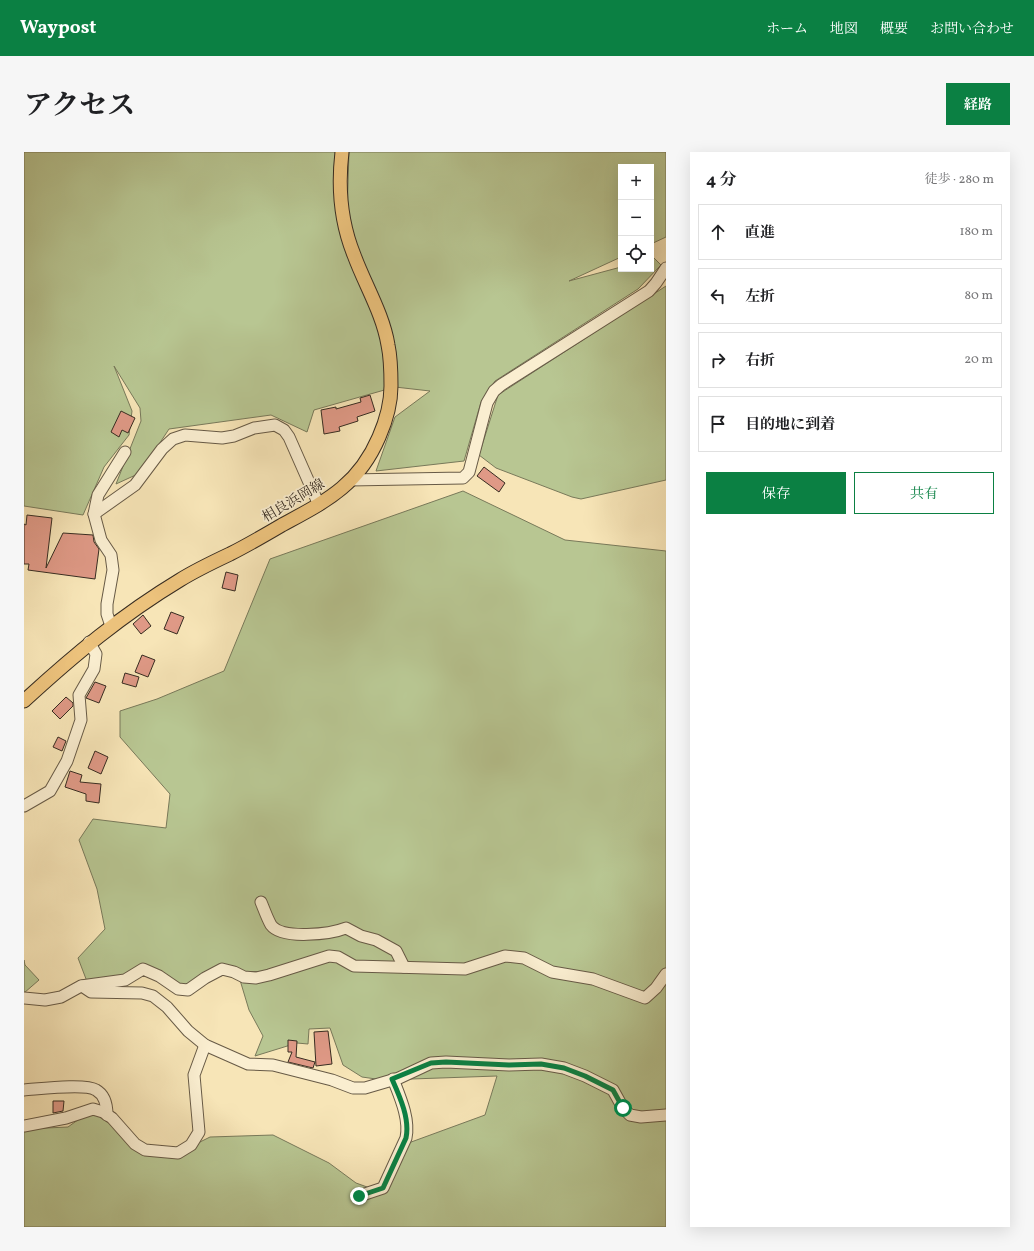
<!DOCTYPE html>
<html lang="ja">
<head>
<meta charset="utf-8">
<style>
	body { margin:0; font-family:Vollkorn,"Noto Serif JP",serif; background:#f6f6f6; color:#202124 }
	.controls { position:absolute; right:12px; top:12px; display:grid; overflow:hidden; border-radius:0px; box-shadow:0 4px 16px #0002 }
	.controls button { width:36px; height:36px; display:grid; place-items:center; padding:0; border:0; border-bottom:1px solid #e0e0e0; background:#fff; color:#202124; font:20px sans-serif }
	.stop { position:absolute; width:12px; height:12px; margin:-9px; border:3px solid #0b8043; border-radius:50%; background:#fff }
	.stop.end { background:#0b8043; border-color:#fff; box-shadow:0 1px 4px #0008 }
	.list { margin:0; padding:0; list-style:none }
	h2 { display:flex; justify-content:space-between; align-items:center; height:52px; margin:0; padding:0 16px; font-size:17px }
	h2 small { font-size:13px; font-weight:400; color:#757577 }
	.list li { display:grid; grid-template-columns:26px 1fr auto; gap:12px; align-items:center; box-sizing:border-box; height:56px; margin:0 8px 8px; padding:0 8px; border:1px solid #e0e0e0; border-radius:0px }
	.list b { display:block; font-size:15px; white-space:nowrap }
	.list em { font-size:13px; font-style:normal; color:#757577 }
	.actions { display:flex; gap:8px; padding:12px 16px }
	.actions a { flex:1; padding:9px 0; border:1px solid #0b8043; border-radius:0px; text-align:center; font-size:14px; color:#0b8043 }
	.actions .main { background:#0b8043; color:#fff }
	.icon { flex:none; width:22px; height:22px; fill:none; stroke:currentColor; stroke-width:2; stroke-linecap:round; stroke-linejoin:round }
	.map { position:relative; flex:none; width:642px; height:1075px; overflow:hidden; border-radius:0px }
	header { display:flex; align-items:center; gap:24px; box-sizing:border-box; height:56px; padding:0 20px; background:#0b8043; color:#fff }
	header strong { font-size:19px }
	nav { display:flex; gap:22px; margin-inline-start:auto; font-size:14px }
	.intro { display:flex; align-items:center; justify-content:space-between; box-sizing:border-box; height:96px; padding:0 24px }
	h1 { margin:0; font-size:28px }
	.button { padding:10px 18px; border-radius:0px; background:#0b8043; color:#fff; font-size:14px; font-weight:700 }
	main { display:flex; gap:24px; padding:0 24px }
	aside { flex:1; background:#fff; border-radius:0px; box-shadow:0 4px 16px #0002 }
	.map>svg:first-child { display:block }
	.green { fill:#b8c692; stroke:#78795a }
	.building { fill:#df9986; stroke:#372c21 }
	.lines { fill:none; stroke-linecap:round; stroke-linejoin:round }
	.minor-casing { stroke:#675a46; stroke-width:13 }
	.major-casing { stroke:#372c21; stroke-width:15 }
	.minor { stroke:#faeed0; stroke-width:11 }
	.major { stroke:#ecc27c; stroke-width:13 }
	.route { stroke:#0b8043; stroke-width:5 }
	.labels { text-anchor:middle; stroke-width:3.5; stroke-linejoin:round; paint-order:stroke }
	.street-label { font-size:14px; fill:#372c21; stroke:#faeed0 }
</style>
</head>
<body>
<header>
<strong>Waypost</strong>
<nav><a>ホーム</a><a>地図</a><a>概要</a><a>お問い合わせ</a></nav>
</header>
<div class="intro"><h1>アクセス</h1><a class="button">経路</a></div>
<main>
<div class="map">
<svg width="642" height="1075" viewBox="0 0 642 1075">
	<rect width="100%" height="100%" fill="#f7e5b7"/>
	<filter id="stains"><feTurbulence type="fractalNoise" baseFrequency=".005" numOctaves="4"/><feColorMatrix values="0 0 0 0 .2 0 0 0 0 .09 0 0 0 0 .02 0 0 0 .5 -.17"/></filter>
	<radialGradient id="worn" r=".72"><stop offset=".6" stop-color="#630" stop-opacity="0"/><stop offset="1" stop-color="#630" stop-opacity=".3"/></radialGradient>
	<g class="green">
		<polygon points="0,0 321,0 323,64 325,0 642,0 642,85 627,92 627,15 597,15 597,105 545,129 597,115 597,117 627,117 627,107 630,106 637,113 614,137 471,229 457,250 440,309 352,319 371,265 406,239 371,235 290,258 283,280 247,263 145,277 116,321 92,332 117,269 116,256 90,214 108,259 105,283 80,315 59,363 0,354"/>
		<polygon points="642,134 642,328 557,347 548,345 472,316 455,303 474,243"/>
		<polygon points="439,339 541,388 642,399 642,1075 0,1075 0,977 44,975 69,957 119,1001 154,1001 186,985 249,983 305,1011 332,1031 357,1040 379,993 461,963 473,924 359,928 338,925 319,913 306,876 285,877 284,892 273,891 231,904 239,884 225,858 216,828 257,819 210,820 154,837 119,817 67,840 54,806 81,777 73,737 55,688 69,667 142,676 146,642 96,585 96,559 133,547 200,519 246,407"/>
		<polygon points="0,808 1,813 15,828 0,841"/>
	</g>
	<g class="building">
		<polygon points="346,243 351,259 333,265 334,269 315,275 316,279 300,282 297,258 312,255 312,257 337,250 336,246"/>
		<polygon points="97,259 111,266 104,281 98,278 95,285 87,280"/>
		<polygon points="460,315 481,331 475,340 453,324"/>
		<polygon points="3,363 28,366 22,416 39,381 69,383 70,390 75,397 71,427 4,418 5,412 0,412 0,372 2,373"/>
		<polygon points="202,420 214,423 211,439 198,436"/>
		<polygon points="147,460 160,465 153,482 140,477"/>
		<polygon points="119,463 127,474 117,482 109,472"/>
		<polygon points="118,503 131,508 124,525 111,520"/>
		<polygon points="101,521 115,525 112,535 98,531"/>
		<polygon points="71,530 82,534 75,551 62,546"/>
		<polygon points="42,545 49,551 49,554 36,567 28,559"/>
		<polygon points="34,585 42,589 38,599 29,595"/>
		<polygon points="71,599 84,605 77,622 64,616"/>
		<polygon points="46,619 58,623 56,630 77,632 75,651 62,649 62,642 41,635"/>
		<polygon points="304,879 308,912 292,914 290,880"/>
		<polygon points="264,888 273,889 272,905 291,910 289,916 264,910 268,900 264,900"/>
		<polygon points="29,949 40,949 39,959 29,961"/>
	</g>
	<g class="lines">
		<g class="minor-casing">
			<g id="minor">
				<polyline points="326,328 439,326 445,320 463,251 470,239 477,233 625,139 632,131 642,116"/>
				<polyline points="70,362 111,333 138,297 149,287 161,283 198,286 210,284 230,276 251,273 260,278 265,285 295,353"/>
				<polyline points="87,474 83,462 83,452 89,418 87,403 77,388 70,362 74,343 101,300"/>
				<polyline points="0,654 26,639 43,609 57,568 55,543 70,517 72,502 65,490"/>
				<path d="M237 750C240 757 243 766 247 773 258 788 307 782 322 776L337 784 352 788 372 799 380 815"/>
				<polyline points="58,834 67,840 118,841 129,844 143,855 164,879 181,893 224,912 249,913 308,928 329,936 341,936 375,926 407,911 422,910 485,913 517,912 540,916 561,924 589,938 599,956 606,963 617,965 642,963"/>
				<polyline points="0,846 21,848 37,845 57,834 101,828 119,817 135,824 154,837 164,838 181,826 198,817 210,820 220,825 232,826 245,823 305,804 314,805 330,814 441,817 481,804 500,806 528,820 569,827 621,846 632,836 642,822"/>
				<path d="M0 938C15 937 61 931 72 938 81 943 83 954 83 963"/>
				<polyline points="0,974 42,966 69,957 79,960 88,966 111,992 121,998 154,1001 167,993 175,980 170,923 181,893"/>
				<path d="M335 1044 359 1036 382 986C386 967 376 945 369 927"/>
			</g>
		</g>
		<g class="major-casing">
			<path id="major" d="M0 549C50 503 98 463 156 428 172 418 189 410 206 402 224 393 241 383 258 373 302 349 334 334 355 285 362 269 367 252 367 234 367 221 367 207 364 193 359 162 341 133 330 103 317 71 314 34 318 0"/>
		</g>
		<use href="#minor" class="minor"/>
		<use href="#major" class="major"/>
	</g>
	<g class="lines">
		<path class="route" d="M335 1044 359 1036 382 986C386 967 376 945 368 927L407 911 422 910 485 913 517 912 540 916 561 924 589 938 599 956"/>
	</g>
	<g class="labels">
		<g class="street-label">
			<text transform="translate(269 348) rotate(-31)" y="5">相良浜岡線</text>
		</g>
	</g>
	<rect width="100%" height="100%" filter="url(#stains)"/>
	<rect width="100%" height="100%" fill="url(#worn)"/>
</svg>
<div class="controls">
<button>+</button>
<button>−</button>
<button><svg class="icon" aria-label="locate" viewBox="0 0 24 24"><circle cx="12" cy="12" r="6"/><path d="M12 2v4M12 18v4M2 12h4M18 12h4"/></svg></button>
</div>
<div class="stop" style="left:599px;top:956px"></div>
<div class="stop end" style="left:335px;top:1044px"></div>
</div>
<aside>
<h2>4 分<small>徒歩 · 280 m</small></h2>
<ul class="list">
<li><svg class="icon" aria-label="ahead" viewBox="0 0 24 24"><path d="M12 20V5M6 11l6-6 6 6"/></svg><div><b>直進</b></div><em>180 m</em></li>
<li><svg class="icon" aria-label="left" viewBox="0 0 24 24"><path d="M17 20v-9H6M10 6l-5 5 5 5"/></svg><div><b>左折</b></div><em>80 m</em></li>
<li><svg class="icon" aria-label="right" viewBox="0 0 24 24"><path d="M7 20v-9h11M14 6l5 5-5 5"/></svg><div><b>右折</b></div><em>20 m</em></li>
<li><svg class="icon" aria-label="arrive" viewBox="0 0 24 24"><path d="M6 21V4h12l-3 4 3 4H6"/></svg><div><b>目的地に到着</b></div></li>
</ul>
<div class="actions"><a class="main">保存</a><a>共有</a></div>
</aside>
</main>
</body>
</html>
